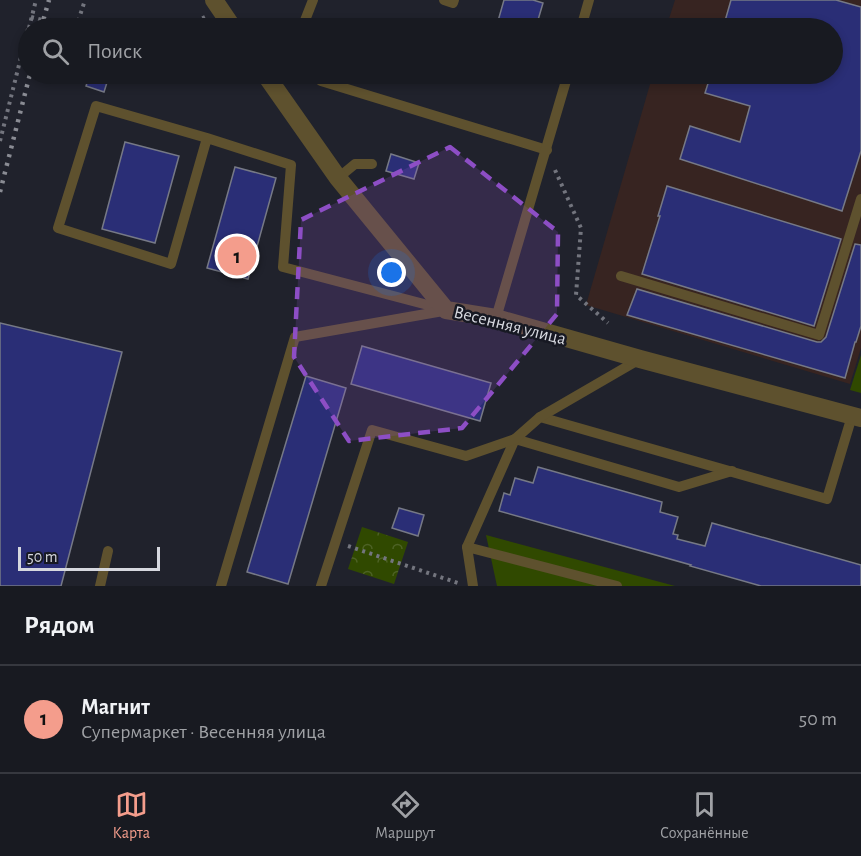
<!DOCTYPE html>
<html lang="ru">
<head>
<meta charset="utf-8">
<style>
	body { margin:0; font-family:"Alegreya Sans",sans-serif; background:#21232a; color:#f1f3f6 }
	.scale { position:absolute; left:18px; bottom:15px; width:142px; box-sizing:border-box; padding-left:6px; border:3px solid #d6d8df; border-top:0; font-size:16px; line-height:21px; white-space:nowrap; color:#d6d8df; -webkit-text-stroke:4px #171923; paint-order:stroke }
	.you { position:absolute; left:392px; top:273px; width:21px; height:21px; margin:-15px; border:4px solid #fff; border-radius:50%; background:#1a73e8; box-shadow:0 0 0 9px #1a73e833 }
	.badge { display:grid; place-items:center; width:39px; height:39px; border-radius:50%; background:#f49d8c; color:#111; font-size:20px; font-weight:700 }
	.pin { position:absolute; translate:-50% -50%; border:3px solid #fff; box-shadow:0 2px 6px #0006 }
	.list { margin:0; padding:0; list-style:none }
	h2 { display:flex; justify-content:space-between; align-items:center; height:78px; margin:0; padding:0 24px; font-size:26px }
	h2 small { font-size:20px; font-weight:400; color:#9fa1a5 }
	.list li { display:grid; grid-template-columns:39px 1fr auto; gap:18px; align-items:center; box-sizing:border-box; height:108px; padding:0 24px; border-top:2px solid #36383f }
	.list b { display:block; font-size:22px; white-space:nowrap }
	.list p { margin:0; font-size:20px; white-space:nowrap; color:#9fa1a5 }
	.list em { font-size:20px; font-style:normal; color:#9fa1a5 }
	.icon { flex:none; width:33px; height:33px; fill:none; stroke:currentColor; stroke-width:2; stroke-linecap:round; stroke-linejoin:round }
	.map { position:relative; flex:none; width:861px; height:586px; overflow:hidden }
	.search { position:absolute; background:#181a21; box-shadow:0 3px 9px #0003; left:18px; right:18px; top:18px; height:66px; display:flex; align-items:center; gap:15px; box-sizing:border-box; padding:0 21px; border-radius:33px; color:#9fa1a5; font-size:22px }
	.sheet { height:186px; background:#181a21 }
	nav { display:flex; justify-content:space-around; align-items:center; box-sizing:border-box; height:84px; border-top:2px solid #36383f; background:#181a21; font-size:16px; color:#9fa1a5 }
	nav a { display:grid; justify-items:center; gap:3px }
	nav .on { color:#f49d8c }
	.map>svg:first-child { display:block }
	.industrial { fill:#372421 }
	.green { fill:#304900 }
	.park { fill:url(#park-crowns) }
	.building { fill:#2a2e76; stroke:#767986; stroke-width:1.5 }
	.lines { fill:none; stroke-linecap:round; stroke-linejoin:round }
	.path { stroke:#73757e; stroke-width:4; stroke-dasharray:3 4.5; stroke-linecap:butt }
	.lane { stroke:#5e512e; stroke-width:10 }
	.street { stroke:#5e512e; stroke-width:18 }
	.rail { stroke:#8a8c94; stroke-width:4.5; stroke-dasharray:3 6; stroke-linecap:butt }
	.marked { fill:#8d4ec5; fill-opacity:0.2; stroke:#8d4ec5; stroke-width:4.5; stroke-dasharray:12 8; stroke-linejoin:round }
	.labels { text-anchor:middle; stroke-width:5; stroke-linejoin:round; paint-order:stroke }
	.street-label { font-size:18px; fill:#d6d8df; stroke:#171923 }
</style>
</head>
<body>
<div class="map">
<svg width="861" height="586" viewBox="0 0 861 586">
	<defs>
		<pattern id="park-crowns" width="20" height="18" patternUnits="userSpaceOnUse" patternTransform="scale(1.5)"><rect width="20" height="18" fill="#304900"/><path d="M2 6a3 3 0 1 1 6 0M12 15a3 3 0 1 1 6 0" fill="none" stroke="#4d6225"/></pattern>
	</defs>
	<rect width="100%" height="100%" fill="#20222c"/>
	<polygon class="industrial" points="675,0 861,0 861,348 850,384 586,305 653,74 832,74 832,28 666,28"/>
	<g class="green">
		<polygon points="861,355 861,393 850,390"/>
		<polygon points="486,535 675,586 497,586"/>
	</g>
	<polygon class="park" points="362,527 408,542 394,584 348,569"/>
	<g class="building">
		<polygon points="504,0 533,0 543,3 538,20 535,19 532,28 496,28"/>
		<polygon points="731,0 836,0 861,7 861,151 842,211 680,159 690,126 740,142 750,106 705,93 711,74 735,81 736,74 832,74 832,28 723,28"/>
		<polygon points="90,74 100,74 109,76 104,92 86,86"/>
		<polygon points="125,142 179,156 155,243 102,229"/>
		<polygon points="391,154 419,163 414,179 386,171"/>
		<polygon points="235,167 276,178 248,279 207,268"/>
		<polygon points="667,186 841,239 814,326 642,274 660,216 658,216"/>
		<polygon points="855,244 861,245 861,326 856,342 855,342 845,378 627,315 637,289 817,342 821,342 826,337"/>
		<polygon points="0,323 122,352 61,586 0,586"/>
		<polygon points="362,346 491,383 480,421 351,384"/>
		<polygon points="306,376 346,388 288,584 247,572"/>
		<polygon points="538,467 662,502 660,512 678,517 673,534 678,535 677,539 705,546 712,523 861,565 861,586 761,586 690,566 691,565 499,511 504,493 510,495 515,478 533,483"/>
		<polygon points="399,508 424,515 418,536 392,528"/>
	</g>
	<g class="lines">
		<g class="path">
			<polyline points="31,17 71,28"/>
			<polyline points="29,28 36,0"/>
			<polyline points="76,28 85,0"/>
			<polyline points="182,28 205,17"/>
			<polyline points="0,141 28,29"/>
			<polyline points="555,170 581,228 576,295 608,323"/>
			<polyline points="348,546 458,583"/>
		</g>
		<g class="lane">
			<polyline points="444,0 453,3 454,0"/>
			<polyline points="302,28 313,0"/>
			<polyline points="581,28 589,0"/>
			<polyline points="318,74 321,81 547,150"/>
			<polyline points="207,138 171,264 58,228 96,106 207,138 291,165 283,267 443,309"/>
			<polyline points="338,178 355,164 372,164"/>
			<polyline points="621,276 819,335 861,199"/>
			<polyline points="496,318 568,74"/>
			<polyline points="540,417 827,499 852,416"/>
			<polyline points="467,547 515,439 679,487 732,471"/>
			<polyline points="100,586 108,551"/>
			<polyline points="221,586 295,337 443,311"/>
			<polyline points="321,586 372,430 466,456 515,439 540,417 640,359"/>
			<polyline points="473,586 467,547 617,586"/>
		</g>
		<g class="street">
			<polyline points="214,0 233,28"/>
			<polyline points="265,74 338,178 446,310 496,318 640,359 861,418"/>
		</g>
		<g class="rail">
			<polyline points="41,28 49,0"/>
			<polyline points="0,192 30,74"/>
		</g>
	</g>
	<path class="marked" d="M450 147 558 232 557 314 462 428 349 441 294 357 301 220Z"/>
	<g class="labels">
		<g class="street-label">
			<text transform="translate(510 325) rotate(14)" y="6">Весенняя улица</text>
		</g>
	</g>
</svg>
<div class="scale">50 m</div>
<div class="you"></div>
<div class="pin badge" style="left:237px;top:256px">1</div>
<div class="search"><svg class="icon" aria-label="search" viewBox="0 0 24 24"><circle cx="10" cy="10" r="6"/><path d="M15 15l6 6"/></svg>Поиск</div>
</div>
<section class="sheet">
<h2>Рядом<small></small></h2>
<ul class="list">
<li><span class="badge">1</span><div><b>Магнит</b><p>Супермаркет · Весенняя улица</p></div><em>50 m</em></li>
</ul>
</section>
<nav>
<a class="on"><svg class="icon" aria-label="map" viewBox="0 0 24 24"><path d="M3 6l6-2 6 2 6-2v14l-6 2-6-2-6 2zM9 4v14M15 6v14"/></svg>Карта</a>
<a><svg class="icon" aria-label="directions" viewBox="0 0 24 24"><path d="M12 3l9 9-9 9-9-9zM9 14v-3h6M13 9l2 2-2 2"/></svg>Маршрут</a>
<a><svg class="icon" aria-label="saved" viewBox="0 0 24 24"><path d="M7 4h10v16l-5-4-5 4z"/></svg>Сохранённые</a>
</nav>
</body>
</html>
